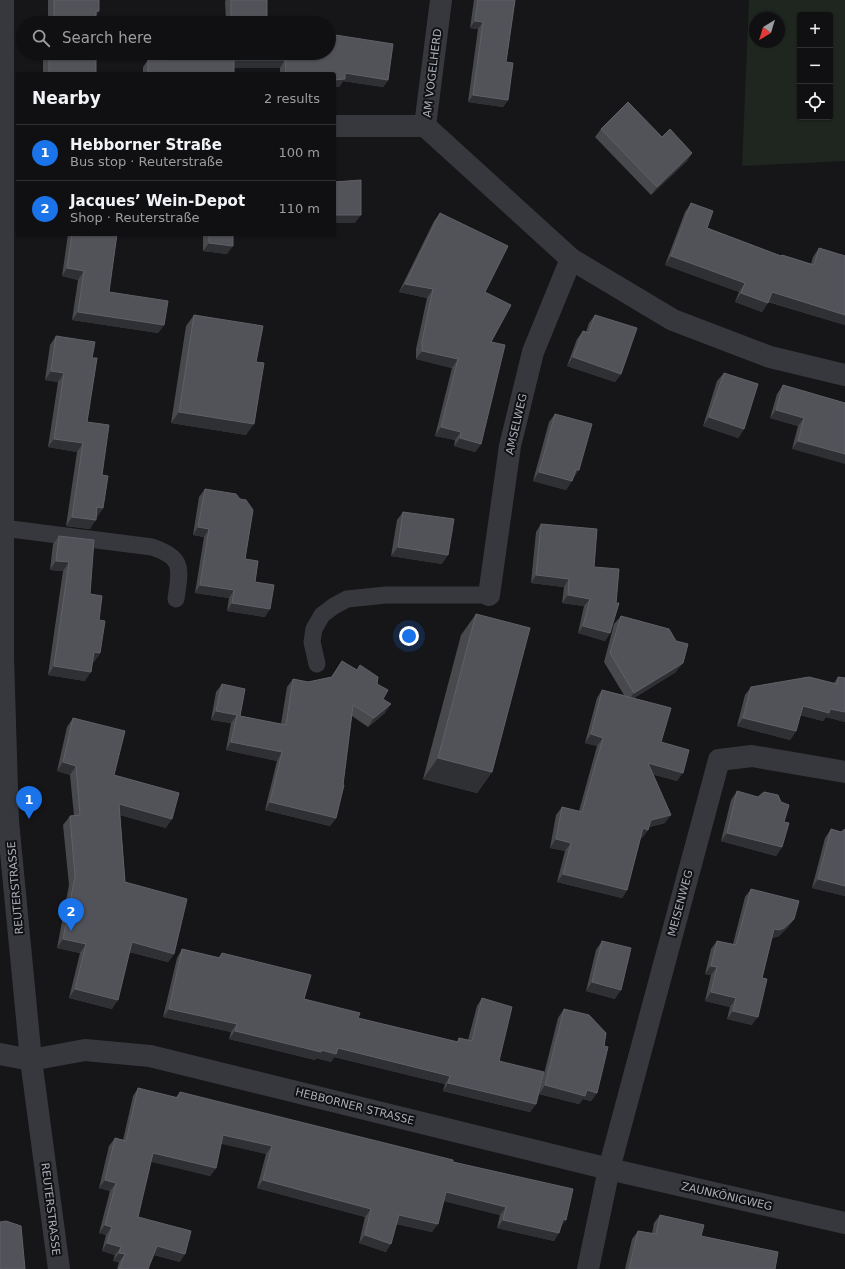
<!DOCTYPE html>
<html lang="en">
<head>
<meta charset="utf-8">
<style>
	body { margin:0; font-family:"DejaVu Sans",sans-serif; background:#1e1e20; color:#f1f3f6 }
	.controls { position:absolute; right:12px; top:12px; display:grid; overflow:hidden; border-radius:4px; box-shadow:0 1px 3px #0004 }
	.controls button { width:36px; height:36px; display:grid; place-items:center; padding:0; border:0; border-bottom:1px solid #303032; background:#101012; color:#f1f3f6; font:20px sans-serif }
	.compass { position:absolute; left:749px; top:12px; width:36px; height:36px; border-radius:50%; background:#101012; box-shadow:0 1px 3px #0004; rotate:218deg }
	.you { position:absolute; left:409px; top:636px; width:14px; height:14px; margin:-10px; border:3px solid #fff; border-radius:50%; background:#1a73e8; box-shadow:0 0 0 6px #1a73e833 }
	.badge { display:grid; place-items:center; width:26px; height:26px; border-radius:50%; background:#1a73e8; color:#fff; font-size:13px; font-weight:700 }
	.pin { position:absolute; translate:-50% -33px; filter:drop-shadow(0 1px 2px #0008) }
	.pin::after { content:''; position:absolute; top:21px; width:14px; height:12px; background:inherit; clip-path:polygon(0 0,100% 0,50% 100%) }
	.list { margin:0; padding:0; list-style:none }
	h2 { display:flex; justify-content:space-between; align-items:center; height:52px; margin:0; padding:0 16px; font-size:17px }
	h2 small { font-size:13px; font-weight:400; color:#9c9d9f }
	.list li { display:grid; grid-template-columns:26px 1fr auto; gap:12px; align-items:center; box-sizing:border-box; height:56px; padding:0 16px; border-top:1px solid #303032 }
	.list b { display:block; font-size:15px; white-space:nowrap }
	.list p { margin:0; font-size:13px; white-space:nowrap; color:#9c9d9f }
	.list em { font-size:13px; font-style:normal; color:#9c9d9f }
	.icon { flex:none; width:22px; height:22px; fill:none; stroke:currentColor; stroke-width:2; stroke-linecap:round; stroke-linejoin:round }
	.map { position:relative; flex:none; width:845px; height:1269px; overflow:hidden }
	.search { position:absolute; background:#101012; box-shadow:0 1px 3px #0004; left:16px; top:16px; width:320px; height:44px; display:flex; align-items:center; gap:10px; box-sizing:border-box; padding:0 14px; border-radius:22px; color:#9c9d9f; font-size:15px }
	.panel { position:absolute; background:#101012; box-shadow:0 1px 3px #0004; left:16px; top:72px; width:320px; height:164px; border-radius:4px }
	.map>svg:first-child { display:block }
	.green { fill:#1e261f; fill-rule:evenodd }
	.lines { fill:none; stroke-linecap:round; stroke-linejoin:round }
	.service { stroke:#37383d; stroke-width:17 }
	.minor { stroke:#37383d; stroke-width:22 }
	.wall { fill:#47494d }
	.shaded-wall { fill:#2f3033 }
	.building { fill:#525359; stroke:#5f6168 }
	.labels { text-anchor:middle; stroke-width:4; stroke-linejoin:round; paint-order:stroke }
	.street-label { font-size:11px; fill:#a8adb8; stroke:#111113 }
</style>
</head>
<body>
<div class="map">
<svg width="845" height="1269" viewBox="0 0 845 1269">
	<rect width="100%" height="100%" fill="#161618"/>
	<path class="green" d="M749 0H845V161L742 166ZM800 15H830V117H800ZM755 18H779V42H755Z"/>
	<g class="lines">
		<g class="service">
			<path d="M3 528 152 547C185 558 180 569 176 599"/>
			<polyline points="317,664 312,642 314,629 322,615 334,606 347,599 386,595 489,595"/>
		</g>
		<g class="minor">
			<polyline points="3,0 3,657 8,821 31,1060 59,1269"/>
			<polyline points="334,126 425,126 441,0"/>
			<polyline points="425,126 571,259 673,320 770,357 845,375"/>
			<polyline points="489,595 510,446 533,352 571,259"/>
			<polyline points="0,1054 31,1060 85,1050 150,1056 609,1169 845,1223"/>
			<polyline points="588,1269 609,1169 719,760 752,756 845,772"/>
		</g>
	</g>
	<g class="wall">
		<polygon points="48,0 99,0 96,16 96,23 48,23"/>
		<polygon points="226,0 267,0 267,23 211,23 212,21 226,21 225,1"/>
		<polygon points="474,0 515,0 506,62 508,100 503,107 468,102 478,29 470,28"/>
		<rect x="43" y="53" width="53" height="21"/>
		<polygon points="189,53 329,53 388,80 383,87 343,81 339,87 334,87 334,74 280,74 280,68 234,68 234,74 143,74 143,67 148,60 190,59"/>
		<polygon points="601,129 662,137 692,153 687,161 651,195 595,137"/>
		<polygon points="691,203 707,228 781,256 782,255 811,264 813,257 819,248 845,256 845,325 768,302 762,312 735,302 739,292 665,265 685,212"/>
		<polygon points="440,213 485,292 491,342 481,444 475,452 454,446 455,440 435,436 452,368 416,359 416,349 427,298 399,292 434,221"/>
		<polygon points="68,234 117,234 109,292 164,325 158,333 72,320 78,280 62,276"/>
		<polygon points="203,234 233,234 227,254 203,251"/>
		<polygon points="194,315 256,362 246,435 171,423 186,326"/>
		<polygon points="595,315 621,374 615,382 567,366 577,339 583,331 586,332 589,323"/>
		<polygon points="56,336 92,358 87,422 102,475 103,508 97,517 96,516 90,529 66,526 77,452 48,447 58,382 45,380 50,345"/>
		<polygon points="724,373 744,429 738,438 703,426 717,381"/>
		<polygon points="783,385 845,403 792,449 798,426 770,418 777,394"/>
		<polygon points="555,414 573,479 566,490 533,481 549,422"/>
		<polygon points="205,489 245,559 255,582 265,617 227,611 229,598 195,593 204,537 193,535 199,497"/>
		<polygon points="403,512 442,564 391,556 397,520"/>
		<polygon points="541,524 594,567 610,633 605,641 578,633 584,606 562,603 564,587 531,583 536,532"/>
		<polygon points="59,536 90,594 99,620 100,653 94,662 93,662 85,681 48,675 63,571 50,570 53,544"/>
		<polygon points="476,614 492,772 477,793 423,779 461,635"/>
		<polygon points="621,616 676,672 634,698 661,742 677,781 653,774 665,823 649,827 648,830 642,838 641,837 627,890 622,898 557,882 565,851 550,848 556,815 562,807 579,811 597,746 585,743 597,698 602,690 624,695 604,662 614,624"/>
		<polygon points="342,661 377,684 383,699 385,713 368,727 352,716 336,818 330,826 265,810 277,761 226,750 231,723 211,720 216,692 222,684 240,716 281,724 287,687 293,679 308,682 331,677"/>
		<polygon points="838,677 845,678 845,722 826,717 823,721 800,715 796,731 790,740 737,726 745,695 751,687 834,683"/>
		<polygon points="73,718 114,775 166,828 120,815 125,882 174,954 168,962 129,952 112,1009 69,998 80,953 57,948 69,885 63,825 70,816 74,816 70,775 57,771 67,727"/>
		<polygon points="737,791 784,822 782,847 776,856 721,841 731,800"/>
		<polygon points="831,829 841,832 845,896 812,888 825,838"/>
		<polygon points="751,889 794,919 788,927 779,936 773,938 772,938 762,978 752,1025 727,1019 730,1007 705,1001 711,975 705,974 711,949 717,941 733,944 745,897"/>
		<polygon points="602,941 615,999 586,991 596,950"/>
		<polygon points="182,949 218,958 222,953 304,999 358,1018 457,1042 459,1038 468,1040 477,1006 482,998 499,1061 536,1104 530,1112 443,1091 445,1084 334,1057 331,1062 316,1058 315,1060 229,1039 231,1032 163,1017 177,958"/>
		<polygon points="564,1009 604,1046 597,1093 591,1101 583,1099 579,1104 539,1094 558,1018"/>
		<polygon points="138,1088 176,1097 180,1092 453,1162 561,1227 554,1241 497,1228 500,1215 444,1201 432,1232 396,1224 386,1252 359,1243 365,1217 257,1188 266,1154 221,1143 216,1168 210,1176 151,1161 138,1217 180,1262 154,1255 148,1269 117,1269 119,1262 113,1261 115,1255 102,1251 106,1235 99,1233 110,1191 99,1188 109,1146 115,1138 123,1140 133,1096"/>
		<polygon points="660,1215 701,1236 775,1269 625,1269 632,1239 638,1231 652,1234 654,1223"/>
	</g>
	<g class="shaded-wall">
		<polygon points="96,11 99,11 93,20"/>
		<polygon points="475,21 483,22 478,29 470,28"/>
		<polygon points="234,60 285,60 280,68 229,68"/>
		<polygon points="345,73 388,80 383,87 343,81 339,87 334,87 334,80"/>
		<polygon points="473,95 508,100 503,107 468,102"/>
		<polygon points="692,153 687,161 651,195 657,187"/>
		<polygon points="334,215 361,215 355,223 334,223"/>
		<polygon points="209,243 233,246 227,254 203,251"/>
		<polygon points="671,256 745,283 739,292 665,265"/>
		<polygon points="67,268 84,271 78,280 62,276"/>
		<polygon points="405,284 433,289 427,298 399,292"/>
		<polygon points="772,292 845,315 845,325 766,301"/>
		<polygon points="741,293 768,303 762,312 735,302"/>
		<polygon points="78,312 164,325 158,333 72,320"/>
		<polygon points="422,351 458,359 452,368 416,359"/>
		<polygon points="573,357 621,374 615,382 567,366"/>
		<polygon points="51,371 64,373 58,382 45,380"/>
		<polygon points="776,410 804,418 798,426 770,418"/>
		<polygon points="179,412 254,424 246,435 171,423"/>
		<polygon points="709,417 744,429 738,438 703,426"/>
		<polygon points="441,427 461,432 455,440 435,436"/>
		<polygon points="460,438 481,444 475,452 454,446"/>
		<polygon points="54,439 83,443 77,452 48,447"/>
		<polygon points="798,441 845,454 845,464 792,449"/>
		<polygon points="576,470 579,470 573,479 570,478"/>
		<polygon points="539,472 572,481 566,490 533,481"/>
		<polygon points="97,507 103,508 97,517 91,516"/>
		<polygon points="72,517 96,520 90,529 66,526"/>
		<polygon points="198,527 209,529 204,537 193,535"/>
		<polygon points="398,547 448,555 442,564 391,556"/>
		<polygon points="56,561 69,562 63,571 50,570"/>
		<polygon points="536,575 569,579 564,587 531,583"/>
		<polygon points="200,585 234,590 229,598 195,593"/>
		<polygon points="568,595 590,599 584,606 562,603"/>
		<polygon points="232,603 270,609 265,617 227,611"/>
		<polygon points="583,626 610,633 605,641 578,633"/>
		<polygon points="94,652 100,653 94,662 88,661"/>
		<polygon points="683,663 676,672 627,702 634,693"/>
		<polygon points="54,666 91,672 85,681 48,675"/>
		<polygon points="391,704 385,713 368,727 374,718"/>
		<polygon points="803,706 830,709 845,712 845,722 826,717 823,721 797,714"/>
		<polygon points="216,711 237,715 231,723 211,720"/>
		<polygon points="743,718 796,731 790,740 737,726"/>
		<polygon points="591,734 603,738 597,746 585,743"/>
		<polygon points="231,742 282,752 277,761 226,750"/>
		<polygon points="438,758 492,772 477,793 423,779"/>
		<polygon points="63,762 76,766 70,775 57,771"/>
		<polygon points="648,763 683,773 677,781 642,772"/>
		<polygon points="270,802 336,818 330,826 265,810"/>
		<polygon points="119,804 172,819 166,828 113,813"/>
		<polygon points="671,815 665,823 645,828 651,820"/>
		<polygon points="643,828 648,830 642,838 637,836"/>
		<polygon points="727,833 782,847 776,856 721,841"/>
		<polygon points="556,839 571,843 565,851 550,848"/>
		<polygon points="563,874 627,890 622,898 557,882"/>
		<polygon points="818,879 845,886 845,896 812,888"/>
		<polygon points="794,919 788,927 779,936 773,938 768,937 774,929"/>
		<polygon points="63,939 86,944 80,953 57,948"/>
		<polygon points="132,942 174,954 168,962 126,951"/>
		<polygon points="711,966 717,967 711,975 705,974"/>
		<polygon points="592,982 621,990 615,999 586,991"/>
		<polygon points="75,989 118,1000 112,1009 69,998"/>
		<polygon points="711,992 736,998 730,1007 705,1001"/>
		<polygon points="169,1009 237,1024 231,1032 163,1017"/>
		<polygon points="733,1011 758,1017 752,1025 727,1019"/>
		<polygon points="235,1031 321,1050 338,1048 450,1076 445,1084 334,1057 331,1062 316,1058 315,1060 229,1039"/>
		<polygon points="448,1083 536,1104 530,1112 443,1091"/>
		<polygon points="545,1085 587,1090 597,1093 591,1101 583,1099 579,1104 539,1094"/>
		<polygon points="223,1135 272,1146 266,1154 217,1143"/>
		<polygon points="153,1153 216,1168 210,1176 147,1161"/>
		<polygon points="105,1180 116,1183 110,1191 99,1188"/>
		<polygon points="263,1180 371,1209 365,1217 257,1188"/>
		<polygon points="446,1192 506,1207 500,1215 440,1200"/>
		<polygon points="399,1215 438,1224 432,1232 393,1223"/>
		<polygon points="563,1219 566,1220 560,1228"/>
		<polygon points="503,1220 559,1233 554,1241 497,1228"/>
		<polygon points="105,1225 112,1227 106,1235 99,1233"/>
		<polygon points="365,1235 391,1244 386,1252 359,1243"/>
		<polygon points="107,1243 121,1247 115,1255 102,1251"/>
		<polygon points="157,1246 185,1254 180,1262 151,1254"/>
		<polygon points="119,1253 125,1254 119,1262 113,1261"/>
	</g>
	<g class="building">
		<polygon points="54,0 99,0 99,11 96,11 96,23 54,23"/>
		<polygon points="231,0 267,0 267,23 212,23 212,21 231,21"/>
		<polygon points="478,0 515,0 506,62 513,63 508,100 473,95 483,22 475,21"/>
		<polygon points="329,34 393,44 388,80 345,73 345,79 334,80 334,74 286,74 285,60 234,60 234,74 148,74 148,60 195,59 195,53 329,53"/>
		<rect x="49" y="53" width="47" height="21"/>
		<polygon points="628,102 662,137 670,129 692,153 657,187 601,129"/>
		<polygon points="361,180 361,215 334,215 334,182"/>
		<polygon points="691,203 713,211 707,228 781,256 782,255 814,265 819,248 845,256 845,315 772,292 768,303 741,293 745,283 671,256"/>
		<polygon points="440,213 508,246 485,292 511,305 491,342 505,345 481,444 460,438 461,432 441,427 458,359 422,351 422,341 433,289 405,284"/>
		<polygon points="72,234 117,234 109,292 168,301 164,325 78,312 84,271 67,268"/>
		<polygon points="209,234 233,234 233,246 209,243"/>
		<polygon points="194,315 263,326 256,362 264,363 254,424 179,412"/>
		<polygon points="595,315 637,328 621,374 573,357 583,331 589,333"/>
		<polygon points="56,336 95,342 92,358 97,358 87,422 109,425 102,475 108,476 103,508 97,507 96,520 72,517 83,443 54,439 64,373 51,371"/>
		<polygon points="724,373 758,384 744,429 709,417"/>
		<polygon points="783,385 845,403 845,454 798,441 804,418 776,410"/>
		<polygon points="555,414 592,424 579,470 576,470 572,481 539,472"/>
		<polygon points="205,489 236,494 240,499 246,500 253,510 245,559 258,561 255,582 274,585 270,609 232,603 234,590 200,585 209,529 198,527"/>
		<polygon points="403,512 454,519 448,555 398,547"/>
		<polygon points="541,524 597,529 594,567 619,569 616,603 619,603 610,633 583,626 590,599 568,595 569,579 536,575"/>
		<polygon points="59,536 94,540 90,594 102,596 99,620 105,621 100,653 94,652 91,672 54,666 69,562 56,561"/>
		<polygon points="476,614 530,628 492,772 438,758"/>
		<polygon points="621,616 669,629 676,641 688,644 683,663 634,693 610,653"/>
		<polygon points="342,661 357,670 360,665 378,677 377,684 388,690 383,699 391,704 374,718 353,705 343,785 344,785 336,818 270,802 282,752 231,742 237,715 216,711 222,684 245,689 240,716 286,725 293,679 308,682 332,677"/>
		<polygon points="809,677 837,684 838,677 845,678 845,712 830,709 829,713 803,706 796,731 743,718 751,687"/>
		<polygon points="602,690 671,708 661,742 689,750 683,773 648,763 671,815 651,820 648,830 643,828 627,890 563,874 571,843 556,839 562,807 582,812 603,738 591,734"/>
		<polygon points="73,718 125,731 114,775 179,793 172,819 119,804 125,882 187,899 174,954 132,942 118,1000 75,989 86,944 63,939 75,876 70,816 80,815 76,766 63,762"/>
		<polygon points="737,791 758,797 764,792 778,795 781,802 789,805 784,822 789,823 782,847 727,833"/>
		<polygon points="831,829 841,832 845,829 845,886 818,879"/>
		<polygon points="751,889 799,901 794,919 784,928 779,930 774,929 762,978 767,979 758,1017 733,1011 736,998 711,992 717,967 711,966 717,941 736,945"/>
		<polygon points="602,941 631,948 621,990 592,982"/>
		<polygon points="182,949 220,958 222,953 311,975 304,999 360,1013 358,1018 458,1042 459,1038 472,1041 482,998 512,1007 499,1061 544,1072 536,1104 448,1083 450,1076 338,1048 336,1054 321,1050 321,1052 235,1031 237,1024 169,1009"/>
		<polygon points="564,1009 589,1015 606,1033 604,1046 608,1047 597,1093 587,1090 585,1096 545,1085"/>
		<polygon points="138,1088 178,1098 180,1092 453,1160 453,1162 573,1189 566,1220 563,1219 559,1233 503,1220 506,1207 446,1192 438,1224 399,1215 391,1244 365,1235 371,1209 263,1180 272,1146 223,1135 216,1168 153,1153 138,1217 191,1231 185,1254 157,1246 148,1269 119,1269 125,1254 119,1253 121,1247 107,1243 112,1227 105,1225 116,1183 105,1180 115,1138 126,1141"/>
		<polygon points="660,1215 704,1225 701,1236 778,1252 775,1269 629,1269 638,1231 656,1234"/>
		<polygon points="6,1221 21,1226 25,1269 0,1269 0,1222"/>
	</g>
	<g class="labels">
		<g class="street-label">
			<text transform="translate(432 73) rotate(-83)" y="4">AM VOGELHERD</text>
			<text transform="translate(516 424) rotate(-77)" y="4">AMSELWEG</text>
			<text transform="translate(15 888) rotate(-95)" y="4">REUTERSTRASSE</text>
			<text transform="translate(680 903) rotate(-75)" y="4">MEISENWEG</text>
			<text transform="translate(355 1106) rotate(14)" y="4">HEBBORNER STRASSE</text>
			<text transform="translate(727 1196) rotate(13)" y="4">ZAUNKÖNIGWEG</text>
			<text transform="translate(51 1209) rotate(83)" y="4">REUTERSTRASSE</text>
		</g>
	</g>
</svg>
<div class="controls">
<button>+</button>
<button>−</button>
<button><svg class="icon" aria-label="locate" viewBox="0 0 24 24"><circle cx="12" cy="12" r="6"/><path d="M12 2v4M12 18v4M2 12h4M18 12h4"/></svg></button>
</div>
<svg class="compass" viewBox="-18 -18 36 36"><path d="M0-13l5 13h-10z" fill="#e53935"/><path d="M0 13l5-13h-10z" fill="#9c9d9f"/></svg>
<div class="you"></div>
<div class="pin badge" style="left:29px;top:819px">1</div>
<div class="pin badge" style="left:71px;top:931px">2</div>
<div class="search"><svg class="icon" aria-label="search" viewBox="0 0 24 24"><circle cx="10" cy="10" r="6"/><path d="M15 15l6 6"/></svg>Search here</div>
<section class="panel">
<h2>Nearby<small>2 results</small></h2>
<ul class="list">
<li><span class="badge">1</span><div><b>Hebborner Straße</b><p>Bus stop · Reuterstraße</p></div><em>100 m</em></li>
<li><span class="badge">2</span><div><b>Jacques’ Wein-Depot</b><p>Shop · Reuterstraße</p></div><em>110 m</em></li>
</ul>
</section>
</div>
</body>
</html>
